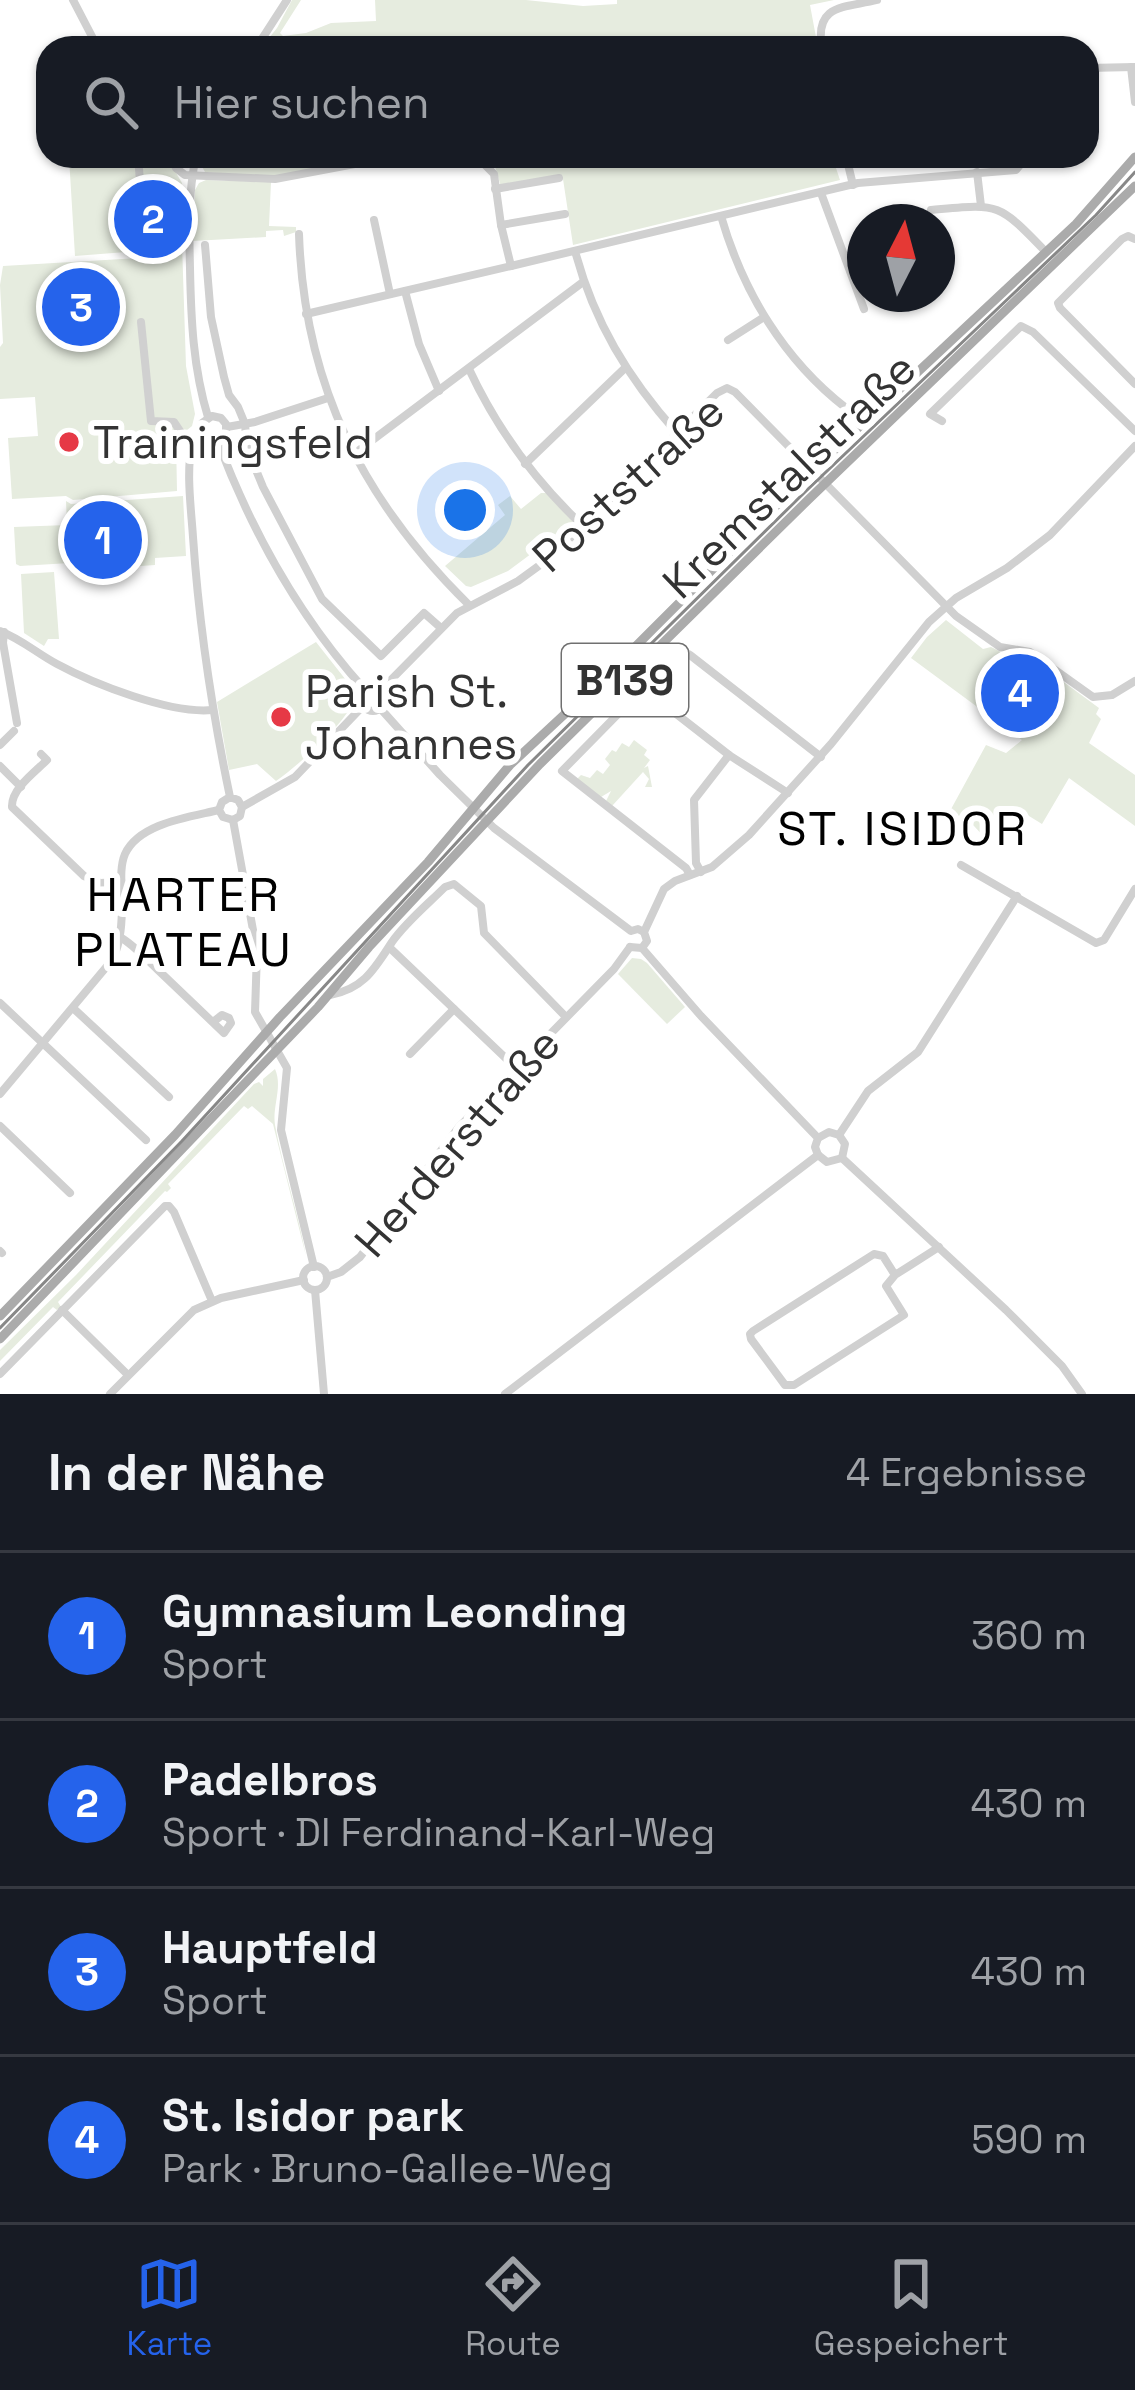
<!DOCTYPE html>
<html lang="de">
<head>
<meta charset="utf-8">
<style>
	body { margin:0; font-family:"Space Grotesk",sans-serif; background:#242831; color:#f1f3f6 }
	.compass { position:absolute; left:847px; top:204px; width:108px; height:108px; border-radius:50%; background:#171b24; box-shadow:0 3px 9px #0004; rotate:6deg }
	.you { position:absolute; left:465px; top:510px; width:42px; height:42px; margin:-30px; border:9px solid #fff; border-radius:50%; background:#1a73e8; box-shadow:0 0 0 18px #1a73e833 }
	.badge { display:grid; place-items:center; width:78px; height:78px; border-radius:50%; background:#2563eb; color:#fff; font-size:39px; font-weight:700 }
	.pin { position:absolute; translate:-50% -50%; border:6px solid #fff; box-shadow:0 3px 12px #0006 }
	.list { margin:0; padding:0; list-style:none }
	h2 { display:flex; justify-content:space-between; align-items:center; height:156px; margin:0; padding:0 48px; font-size:51px }
	h2 small { font-size:39px; font-weight:400; color:#9ea1a6 }
	.list li { display:grid; grid-template-columns:78px 1fr auto; gap:36px; align-items:center; box-sizing:border-box; height:168px; padding:0 48px; border-top:3px solid #363941 }
	.list b { display:block; font-size:45px; white-space:nowrap }
	.list p { margin:0; font-size:39px; white-space:nowrap; color:#9ea1a6 }
	.list em { font-size:39px; font-style:normal; color:#9ea1a6 }
	.icon { flex:none; width:66px; height:66px; fill:none; stroke:currentColor; stroke-width:2; stroke-linecap:round; stroke-linejoin:round }
	.map { position:relative; flex:none; width:1135px; height:1394px; overflow:hidden }
	.search { position:absolute; background:#171b24; box-shadow:0 3px 9px #0004; left:36px; right:36px; top:36px; height:132px; display:flex; align-items:center; gap:30px; box-sizing:border-box; padding:0 42px; border-radius:36px; color:#9ea1a6; font-size:45px }
	.sheet { height:828px; background:#171b24 }
	nav { display:flex; justify-content:space-around; align-items:center; box-sizing:border-box; height:168px; border-top:3px solid #363941; background:#171b24; font-size:33px; color:#9ea1a6 }
	nav a { display:grid; justify-items:center; gap:6px }
	nav .on { color:#2563eb }
	.map>svg:first-child { display:block }
	.green { fill:#e6ecdf }
	.lines { fill:none; stroke-linecap:round; stroke-linejoin:round }
	.minor { stroke:#d0d0d0; stroke-width:8 }
	.major { stroke:#ababab; stroke-width:9 }
	.tram { stroke:#888; stroke-width:3 }
	.poi-dot { fill:#e63946; stroke:#fff; stroke-width:4.5 }
	.labels { text-anchor:middle; stroke-width:12; stroke-linejoin:round; paint-order:stroke }
	.shield { fill:#fff; stroke:#707070; stroke-width:3 }
	.shield-label { font-size:42px; font-weight:bold; fill:#333 }
	.poi-label { font-size:45px; fill:#333; stroke:#fff; text-anchor:start }
	.street-label { font-size:45px; fill:#333; stroke:#fff }
	.neighbourhood-label { font-size:48px; letter-spacing:3px; fill:#000; stroke:#fff }
</style>
</head>
<body>
<div class="map">
<svg width="1135" height="1394" viewBox="0 0 1135 1394">
	<rect width="100%" height="100%" fill="#fff"/>
	<g class="green">
		<polygon points="292,0 301,0 280,33 283,36 306,33 331,23 376,21 375,0 526,0 583,6 617,4 617,0 834,0 810,5 818,48 261,48 277,28"/>
		<polygon points="166,156 182,183 183,238 137,242 126,252 75,256 69,157"/>
		<polygon points="202,156 381,156 270,177 205,172 200,163"/>
		<polygon points="483,156 832,156 840,180 573,245 563,179 501,187 495,166"/>
		<polygon points="206,180 271,182 269,226 296,227 296,232 284,236 283,230 266,231 266,237 193,241 195,190 199,183"/>
		<polygon points="182,244 186,366 195,414 192,426 176,439 177,491 73,500 66,496 12,499 8,438 38,436 35,397 0,399 0,347 3,343 0,285 3,266 139,258 145,248"/>
		<polygon points="541,493 546,493 577,526 546,554 539,548 508,571 471,587 466,586 445,566 505,515 498,505 510,496 521,509"/>
		<polygon points="183,496 186,556 155,558 155,565 71,571 70,563 20,566 16,564 14,527 67,525 66,501 71,504"/>
		<polygon points="54,572 59,639 48,639 44,646 24,633 21,574"/>
		<polygon points="946,620 983,649 991,647 1001,652 1027,655 1099,708 1096,714 1101,719 1089,743 1135,775 1135,826 1069,778 1042,824 1016,808 1006,825 986,839 974,826 950,811 986,745 1006,753 1022,740 911,658 927,637"/>
		<path d="M316 642 357 694C349 721 300 764 276 781L257 764 229 770 217 702Z"/>
		<polygon points="634,740 647,750 644,755 650,760 644,768 648,766 652,787 645,787 649,779 643,772 612,806 606,801 611,791 601,797 577,779 581,775 590,778 597,770 603,774 610,765 605,759 612,750 616,752 622,743 629,747"/>
		<polygon points="632,958 641,959 647,963 685,1007 667,1024 618,974"/>
		<path d="M275 1069C283 1087 272 1106 275 1125 283 1169 298 1212 306 1256L273 1124 252 1106 248 1109 244 1106 168 1184 171 1188 167 1192 165 1191 58 1302 61 1307 57 1310 53 1307 0 1361V1350L76 1275 254 1084 259 1082 263 1086V1079Z"/>
	</g>
	<g class="lines">
		<g class="minor">
			<polyline points="73,0 98,48"/>
			<polyline points="256,48 287,0"/>
			<path d="M822 48C814 3 846 8 877 0"/>
			<polyline points="1131,67 1135,102"/>
			<polyline points="1087,68 1135,67"/>
			<polyline points="138,156 141,194 146,197 158,196 159,207"/>
			<polyline points="170,156 176,168 185,175 275,179 397,156"/>
			<path d="M196 156C188 193 189 230 190 268 191 319 193 368 208 417"/>
			<polyline points="476,156 494,174 501,225 511,266 858,183 1016,170 1021,164 1022,156"/>
			<polyline points="846,156 853,185"/>
			<polyline points="977,172 981,206"/>
			<polyline points="495,189 559,178"/>
			<polyline points="821,193 864,309"/>
			<path d="M931 210C998 204 997 201 1045 251"/>
			<path d="M721 216C743 292 784 360 846 408"/>
			<polyline points="374,220 390,294"/>
			<polyline points="501,225 565,214"/>
			<path d="M299 234C304 384 362 500 469 605"/>
			<polyline points="1135,239 1128,236 1122,239 1058,303 1060,308 1135,384"/>
			<polyline points="205,245 211,317 224,377 229,395 238,407 245,424 247,448 263,487 322,599 381,656 424,613 441,628"/>
			<path d="M575 251C594 322 628 378 677 433"/>
			<polyline points="405,291 419,344 439,391"/>
			<polyline points="306,314 511,266"/>
			<polyline points="141,322 151,421 174,422 184,437 192,443"/>
			<polyline points="728,340 764,317"/>
			<path d="M469 369C497 429 534 480 583 526"/>
			<polyline points="942,421 930,414 1021,326 1033,332 1135,431"/>
			<polyline points="227,427 255,422 328,398"/>
			<path d="M201 435 209 442H218L226 435V424L221 418 212 416 202 423 201 435 192 443C186 473 191 507 193 537 199 625 212 711 230 797L238 800 242 807 240 816 233 820 223 817 219 810 222 802 230 797"/>
			<path d="M218 442C252 532 300 618 365 690"/>
			<polyline points="354,454 583,282"/>
			<polyline points="525,464 625,368"/>
			<path d="M0 631C21 639 38 654 57 664 94 684 170 714 212 710"/>
			<polyline points="4,632 3,643 17,723"/>
			<circle cx="373" cy="699" r="12"/>
			<polyline points="643,688 729,755 788,793"/>
			<polyline points="381,690 457,613 518,581 551,557 717,393 727,388 735,392 956,616 1000,647 1030,652 1093,697 1112,695 1135,681"/>
			<polyline points="380,708 440,775 494,828 631,931 638,929 644,932"/>
			<polyline points="0,745 14,731"/>
			<path d="M41 754 47 760C35 772 11 789 12 807L84 876 100 883 122 882"/>
			<polyline points="0,766 21,787"/>
			<polyline points="242,807 295,777 363,706"/>
			<polyline points="233,820 257,952 255,1012 287,1068 281,1130 314,1267"/>
			<polyline points="961,865 1096,943 1104,940 1135,889"/>
			<polyline points="701,872 696,863 694,800 729,755"/>
			<polyline points="690,875 686,868 562,771 678,653 683,651 690,655 821,757"/>
			<path d="M120 937C134 945 146 959 158 970 180 991 202 1012 224 1033L231 1023 229 1018 222 1015 213 1022"/>
			<polyline points="630,947 642,948 701,1016 818,1138 815,1147 818,1155"/>
			<polyline points="390,948 515,1067"/>
			<polyline points="642,948 647,941 644,932 664,889 675,881 712,867 749,835 831,744 929,622 956,598 1007,568 1050,535 1135,446"/>
			<path d="M330 995C364 989 375 968 392 942 406 922 428 904 445 887L454 884 481 906 484 933 565 1016"/>
			<polyline points="0,1003 146,1140"/>
			<polyline points="73,1008 169,1097"/>
			<polyline points="410,1054 454,1009"/>
			<path d="M0 1094 113 959C121 941 122 922 122 902 122 887 119 868 125 854 139 823 190 817 219 810"/>
			<polyline points="0,1126 70,1193"/>
			<polyline points="839,1135 868,1091 918,1052 1017,896"/>
			<polyline points="818,1138 829,1132 839,1135 845,1144 842,1158"/>
			<polyline points="818,1155 827,1162 842,1158"/>
			<polyline points="842,1158 1006,1310 1062,1366 1082,1394"/>
			<polyline points="0,1251 2,1253"/>
			<circle cx="315" cy="1278" r="12"/>
			<polyline points="895,1275 883,1256 874,1254 753,1331 750,1334 751,1339 785,1385 794,1385 904,1315 886,1286 895,1275 939,1247"/>
			<polyline points="327,1277 341,1272 360,1257 459,1127 614,969 630,947"/>
			<polyline points="315,1290 324,1394"/>
			<polyline points="62,1310 128,1375"/>
			<polyline points="0,1374 165,1206 169,1206 174,1212 212,1301"/>
			<polyline points="110,1394 194,1310 221,1298 304,1280"/>
			<polyline points="505,1394 818,1155"/>
		</g>
		<g class="major">
			<polyline points="0,1316 175,1135 280,1017 428,862 510,765 610,672 799,483 1076,224 1135,157"/>
			<polyline points="0,1339 318,1007 369,947 540,764 809,499 1135,186"/>
		</g>
		<polyline class="tram" points="0,1328 182,1141 528,765 806,491 1096,215 1135,172"/>
	</g>
	<g class="poi-dot">
		<circle cx="69" cy="442" r="12"/>
		<circle cx="281" cy="717" r="12"/>
	</g>
	<g class="labels">
		<rect class="shield" x="562" y="644" width="126" height="72" rx="9"/>
		<g class="shield-label">
			<text x="625" y="695">B139</text>
		</g>
		<g class="poi-label">
			<text x="93" y="458">Trainingsfeld</text>
			<text x="305" y="707">Parish St.<tspan x="305" dy="52">Johannes</tspan></text>
		</g>
		<g class="street-label">
			<text transform="translate(789 475) rotate(-44)" y="16">Kremstalstraße</text>
			<text transform="translate(628 483) rotate(-42)" y="16">Poststraße</text>
			<text transform="translate(457 1142) rotate(-49)" y="16">Herderstraße</text>
		</g>
		<g class="neighbourhood-label">
			<text x="903" y="845">ST. ISIDOR</text>
			<text x="184" y="911">HARTER<tspan x="184" dy="55">PLATEAU</tspan></text>
		</g>
	</g>
</svg>
<svg class="compass" viewBox="-18 -18 36 36"><path d="M0-13l5 13h-10z" fill="#e53935"/><path d="M0 13l5-13h-10z" fill="#9ea1a6"/></svg>
<div class="you"></div>
<div class="pin badge" style="left:103px;top:540px">1</div>
<div class="pin badge" style="left:153px;top:219px">2</div>
<div class="pin badge" style="left:81px;top:307px">3</div>
<div class="pin badge" style="left:1020px;top:693px">4</div>
<div class="search"><svg class="icon" aria-label="search" viewBox="0 0 24 24"><circle cx="10" cy="10" r="6"/><path d="M15 15l6 6"/></svg>Hier suchen</div>
</div>
<section class="sheet">
<h2>In der Nähe<small>4 Ergebnisse</small></h2>
<ul class="list">
<li><span class="badge">1</span><div><b>Gymnasium Leonding</b><p>Sport</p></div><em>360 m</em></li>
<li><span class="badge">2</span><div><b>Padelbros</b><p>Sport · DI Ferdinand-Karl-Weg</p></div><em>430 m</em></li>
<li><span class="badge">3</span><div><b>Hauptfeld</b><p>Sport</p></div><em>430 m</em></li>
<li><span class="badge">4</span><div><b>St. Isidor park</b><p>Park · Bruno-Gallee-Weg</p></div><em>590 m</em></li>
</ul>
</section>
<nav>
<a class="on"><svg class="icon" aria-label="map" viewBox="0 0 24 24"><path d="M3 6l6-2 6 2 6-2v14l-6 2-6-2-6 2zM9 4v14M15 6v14"/></svg>Karte</a>
<a><svg class="icon" aria-label="directions" viewBox="0 0 24 24"><path d="M12 3l9 9-9 9-9-9zM9 14v-3h6M13 9l2 2-2 2"/></svg>Route</a>
<a><svg class="icon" aria-label="saved" viewBox="0 0 24 24"><path d="M7 4h10v16l-5-4-5 4z"/></svg>Gespeichert</a>
</nav>
</body>
</html>
